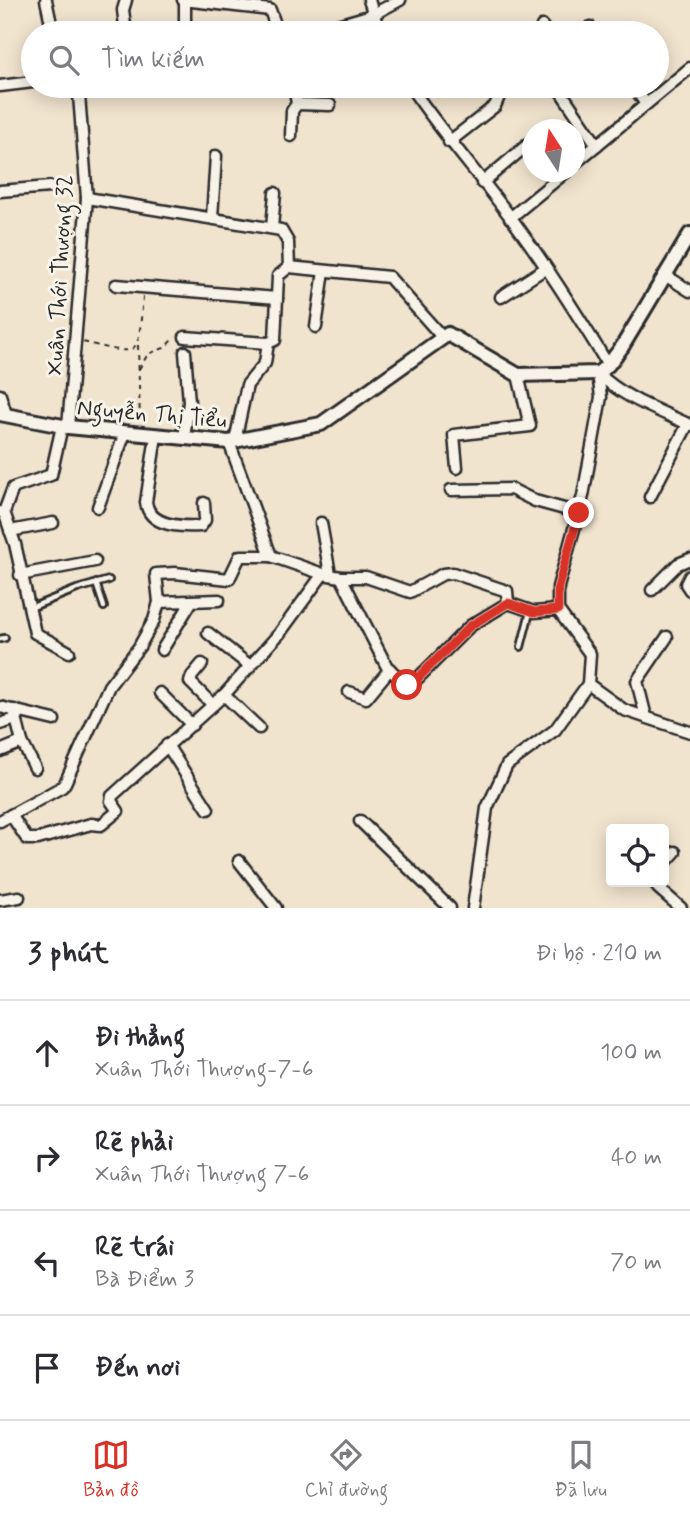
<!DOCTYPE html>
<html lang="vi">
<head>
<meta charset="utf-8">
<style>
	body { margin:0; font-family:Mynerve,sans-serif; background:#f2f2f3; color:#2b2b33 }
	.controls { position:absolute; right:21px; bottom:21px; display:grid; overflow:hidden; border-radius:7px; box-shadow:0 4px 18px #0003 }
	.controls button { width:63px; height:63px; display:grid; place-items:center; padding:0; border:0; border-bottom:2px solid #e1e1e2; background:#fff; color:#2b2b33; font:35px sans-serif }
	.compass { position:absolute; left:522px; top:119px; width:63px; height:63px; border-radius:50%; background:#fff; box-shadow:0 4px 18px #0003; rotate:348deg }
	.stop { position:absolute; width:21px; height:21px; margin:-16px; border:5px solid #d93025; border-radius:50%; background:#fff }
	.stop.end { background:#d93025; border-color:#fff; box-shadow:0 2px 7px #0008 }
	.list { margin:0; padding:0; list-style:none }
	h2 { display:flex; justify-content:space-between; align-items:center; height:91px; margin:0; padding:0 28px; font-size:30px }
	h2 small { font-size:23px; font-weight:400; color:#7c7c81 }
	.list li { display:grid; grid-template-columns:46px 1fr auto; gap:21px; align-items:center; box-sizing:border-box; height:105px; padding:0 28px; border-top:2px solid #e1e1e2 }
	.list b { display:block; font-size:26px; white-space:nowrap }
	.list p { margin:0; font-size:23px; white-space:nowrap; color:#7c7c81 }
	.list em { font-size:23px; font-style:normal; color:#7c7c81 }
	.icon { flex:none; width:38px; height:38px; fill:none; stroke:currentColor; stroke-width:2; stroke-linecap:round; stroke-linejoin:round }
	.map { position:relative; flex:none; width:690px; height:908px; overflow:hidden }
	.search { position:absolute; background:#fff; box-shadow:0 4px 18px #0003; left:21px; right:21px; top:21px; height:77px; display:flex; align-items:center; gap:18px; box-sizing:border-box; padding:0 24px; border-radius:38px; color:#7c7c81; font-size:26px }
	.sheet { height:511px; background:#fff }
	nav { display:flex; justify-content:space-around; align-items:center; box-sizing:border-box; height:98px; border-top:2px solid #e1e1e2; background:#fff; font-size:19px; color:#7c7c81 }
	nav a { display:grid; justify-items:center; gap:4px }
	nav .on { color:#d93025 }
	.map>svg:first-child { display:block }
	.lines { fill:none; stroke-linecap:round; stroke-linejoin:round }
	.service-casing { stroke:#2b2b2b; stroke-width:10 }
	.minor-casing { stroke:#2b2b2b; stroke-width:15 }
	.tertiary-casing { stroke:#2b2b2b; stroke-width:18 }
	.path { stroke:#2b2b2b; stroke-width:2; stroke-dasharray:5 5; stroke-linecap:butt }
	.service { stroke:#f7f3e8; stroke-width:4.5 }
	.minor { stroke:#f7f3e8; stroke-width:10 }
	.tertiary { stroke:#f7f3e8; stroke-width:12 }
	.route { stroke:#d93025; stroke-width:9 }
	.labels { text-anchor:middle; stroke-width:6; stroke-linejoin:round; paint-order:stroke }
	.street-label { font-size:23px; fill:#2b2b2b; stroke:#f7f3e8 }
</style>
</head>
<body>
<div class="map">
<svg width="690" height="908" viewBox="0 0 690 908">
	<rect width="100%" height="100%" fill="#f1e4cf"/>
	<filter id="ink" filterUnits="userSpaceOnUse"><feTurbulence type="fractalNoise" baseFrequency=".0143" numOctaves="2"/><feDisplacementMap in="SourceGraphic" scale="14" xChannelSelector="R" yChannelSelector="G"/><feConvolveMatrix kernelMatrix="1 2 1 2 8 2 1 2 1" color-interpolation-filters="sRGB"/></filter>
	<g filter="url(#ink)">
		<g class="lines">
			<g class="service-casing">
				<g id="service">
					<polyline points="96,583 104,607"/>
					<polyline points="30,608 77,589 109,580"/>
					<polyline points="0,639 5,638"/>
					<polyline points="521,647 530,612"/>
				</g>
			</g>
			<g class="minor-casing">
				<g id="minor">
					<polyline points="46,0 53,33"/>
					<polyline points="183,0 270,10 278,33"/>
					<polyline points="369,0 380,33"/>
					<polyline points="542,26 547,33"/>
					<polyline points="126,33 123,10 126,0"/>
					<polyline points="185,33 185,0"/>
					<polyline points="309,33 372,15 400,0"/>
					<polyline points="582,33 590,27 594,33"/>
					<polyline points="0,86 33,82"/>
					<polyline points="294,86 297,104 330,105"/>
					<path d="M410 86C443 135 482 178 517 226 550 271 579 317 608 365"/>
					<polyline points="557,86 597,145"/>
					<polyline points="633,86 646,104"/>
					<polyline points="546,130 551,126"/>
					<polyline points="291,136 292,111 297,104"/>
					<polyline points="449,142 495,106 501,92 497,86"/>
					<polyline points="574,164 690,68"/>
					<polyline points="482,183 532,141"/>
					<polyline points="0,191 50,187"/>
					<polyline points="87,198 281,230 288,242 289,267 389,277 443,338"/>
					<polyline points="212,218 216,156"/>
					<polyline points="510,218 566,172"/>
					<polyline points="272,228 275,193"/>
					<polyline points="665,275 690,291"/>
					<polyline points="116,285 277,298"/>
					<polyline points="501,297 546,268"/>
					<polyline points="316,327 324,271"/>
					<polyline points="185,337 268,343 265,363 247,385 235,441"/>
					<polyline points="268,343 275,340 278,276 289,267"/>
					<path d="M598 373C623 398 658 410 690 425"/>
					<polyline points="0,395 6,414"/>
					<polyline points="68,427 87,198 79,95 71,86"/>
					<path d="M156 436 146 502C149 527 182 527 201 526L205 520 204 503"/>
					<polyline points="184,438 189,402 185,352"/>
					<polyline points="229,442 271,556 323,574 341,577 366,577 410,592 443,574 453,573 507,591 508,603"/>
					<polyline points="457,468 454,435 530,426 518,375"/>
					<polyline points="451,490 511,489 535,501 579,513"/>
					<polyline points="650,497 688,424"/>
					<polyline points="98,507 125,433"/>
					<polyline points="1,512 4,512 13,488 51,475 62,426"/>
					<polyline points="4,512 15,544 35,633 69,652"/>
					<polyline points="321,523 330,574"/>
					<polyline points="10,531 53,523"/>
					<polyline points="20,575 95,561"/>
					<polyline points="690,576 686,584 690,590"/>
					<polyline points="341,577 387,667 407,685 412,684 470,626 508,603"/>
					<polyline points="652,590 678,564 690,559"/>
					<polyline points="159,602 219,600"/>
					<polyline points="508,603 534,612 558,610"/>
					<polyline points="208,633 250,666"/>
					<polyline points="162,650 192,601"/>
					<polyline points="202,664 192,676 190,682 213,705"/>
					<polyline points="588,684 590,654 558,610 558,587 583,496 601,397 598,373"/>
					<polyline points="588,684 624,710 690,732"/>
					<polyline points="349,692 366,698 390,669"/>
					<polyline points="160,693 192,725"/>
					<polyline points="224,695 259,728"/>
					<polyline points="0,707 54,720"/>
					<polyline points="14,710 22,742 35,768"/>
					<polyline points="646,717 637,681 667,637"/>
					<polyline points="0,724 16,719"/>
					<polyline points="167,745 208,809"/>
					<polyline points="0,751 22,742"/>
					<polyline points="11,815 27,839 38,839 91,824 101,825 118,811 111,801 112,796 224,695 279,634 323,574"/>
					<polyline points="0,821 62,787 65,783 109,686 139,647 154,620 159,602 156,574 175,573 229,579 240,556 271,556"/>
					<polyline points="360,821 450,908"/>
					<polyline points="239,861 276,908"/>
					<polyline points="664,864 675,852"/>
					<polyline points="655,882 658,888 681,908"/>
					<polyline points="0,900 19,897"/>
					<polyline points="473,908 487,808 507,765 555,730 588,684"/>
				</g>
			</g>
			<g class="tertiary-casing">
				<polyline id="tertiary" points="0,414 68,427 229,442 321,424 448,334 518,375 598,373 608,365 622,347 690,234"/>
			</g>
			<g class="path">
				<path d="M83 342C144 357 137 357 143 297"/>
				<polyline points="138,345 140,423"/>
				<polyline points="139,369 148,354 164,348 175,337"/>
			</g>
			<use href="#service" class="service"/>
			<use href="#minor" class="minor"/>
			<use href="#tertiary" class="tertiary"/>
		</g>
	</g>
	<g class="lines" filter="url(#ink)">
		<polyline class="route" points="407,685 412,684 470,626 508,603 534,612 558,610 558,587 579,513"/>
	</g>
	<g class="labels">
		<g class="street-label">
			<text transform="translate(59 275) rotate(-87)" y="8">Xuân Thới Thượng 32</text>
			<text transform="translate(152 413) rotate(5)" y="8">Nguyễn Thị Tiểu</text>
		</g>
	</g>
</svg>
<div class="controls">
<button><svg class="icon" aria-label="locate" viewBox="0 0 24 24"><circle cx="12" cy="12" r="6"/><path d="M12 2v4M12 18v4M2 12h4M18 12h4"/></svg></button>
</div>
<svg class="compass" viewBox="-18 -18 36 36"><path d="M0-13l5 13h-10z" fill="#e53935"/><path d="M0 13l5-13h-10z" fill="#7c7c81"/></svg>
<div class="stop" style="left:407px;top:685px"></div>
<div class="stop end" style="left:579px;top:513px"></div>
<div class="search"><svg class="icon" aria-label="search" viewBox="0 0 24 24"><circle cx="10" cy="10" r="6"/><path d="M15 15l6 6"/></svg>Tìm kiếm</div>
</div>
<section class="sheet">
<h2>3 phút<small>Đi bộ · 210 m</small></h2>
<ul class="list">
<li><svg class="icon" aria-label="ahead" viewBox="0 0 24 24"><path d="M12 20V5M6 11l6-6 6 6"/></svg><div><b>Đi thẳng</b><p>Xuân Thới Thượng-7-6</p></div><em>100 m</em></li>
<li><svg class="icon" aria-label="right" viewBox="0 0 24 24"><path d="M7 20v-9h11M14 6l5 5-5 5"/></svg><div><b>Rẽ phải</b><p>Xuân Thới Thượng 7-6</p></div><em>40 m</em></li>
<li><svg class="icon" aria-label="left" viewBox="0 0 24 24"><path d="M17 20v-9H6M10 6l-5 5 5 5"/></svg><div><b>Rẽ trái</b><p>Bà Điểm 3</p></div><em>70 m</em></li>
<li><svg class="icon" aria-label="arrive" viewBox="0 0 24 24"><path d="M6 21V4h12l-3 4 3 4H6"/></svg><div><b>Đến nơi</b></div></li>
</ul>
</section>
<nav>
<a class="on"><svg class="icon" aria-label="map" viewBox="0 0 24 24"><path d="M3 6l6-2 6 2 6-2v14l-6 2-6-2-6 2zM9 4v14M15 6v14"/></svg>Bản đồ</a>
<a><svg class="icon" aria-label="directions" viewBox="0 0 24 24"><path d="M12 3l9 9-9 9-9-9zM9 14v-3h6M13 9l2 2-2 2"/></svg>Chỉ đường</a>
<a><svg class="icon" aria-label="saved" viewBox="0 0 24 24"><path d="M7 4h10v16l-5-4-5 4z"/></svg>Đã lưu</a>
</nav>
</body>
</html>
